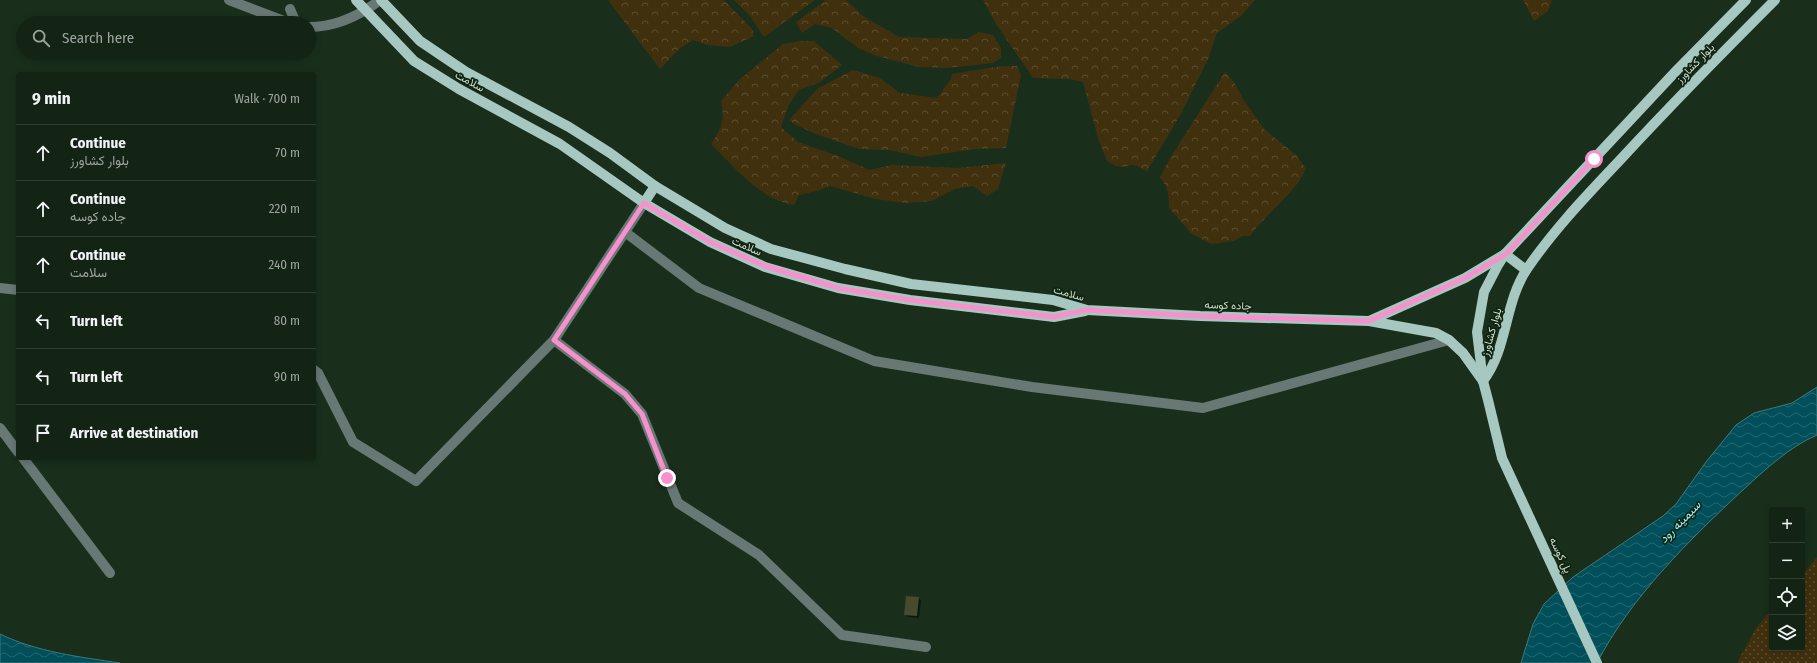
<!DOCTYPE html>
<html lang="en">
<head>
<meta charset="utf-8">
<style>
	body { margin:0; font-family:"Fira Sans Condensed",Vazirmatn,sans-serif; background:#1c2b1d; color:#f1f3f6 }
	.controls { position:absolute; right:12px; bottom:12px; display:grid; overflow:hidden; border-radius:4px; box-shadow:0 2px 6px #0003 }
	.controls button { width:36px; height:36px; display:grid; place-items:center; padding:0; border:0; border-bottom:1px solid #324034; background:#132314; color:#f1f3f6; font:20px sans-serif }
	.stop { position:absolute; width:12px; height:12px; margin:-9px; border:3px solid #f790cd; border-radius:50%; background:#fff }
	.stop.end { background:#f790cd; border-color:#fff; box-shadow:0 1px 4px #0008 }
	.list { margin:0; padding:0; list-style:none }
	h2 { display:flex; justify-content:space-between; align-items:center; height:52px; margin:0; padding:0 16px; font-size:17px }
	h2 small { font-size:13px; font-weight:400; color:#9da4a0 }
	.list li { display:grid; grid-template-columns:26px 1fr auto; gap:12px; align-items:center; box-sizing:border-box; height:56px; padding:0 16px; border-top:1px solid #324034 }
	.list b { display:block; font-size:15px; white-space:nowrap }
	.list p { margin:0; font-size:13px; white-space:nowrap; color:#9da4a0 }
	.list em { font-size:13px; font-style:normal; color:#9da4a0 }
	.icon { flex:none; width:22px; height:22px; fill:none; stroke:currentColor; stroke-width:2; stroke-linecap:round; stroke-linejoin:round }
	.map { position:relative; flex:none; width:1817px; height:663px; overflow:hidden }
	.search { position:absolute; background:#132314; box-shadow:0 2px 6px #0003; left:16px; top:16px; width:300px; height:44px; display:flex; align-items:center; gap:10px; box-sizing:border-box; padding:0 14px; border-radius:22px; color:#9da4a0; font-size:15px }
	.panel { position:absolute; background:#132314; box-shadow:0 2px 6px #0003; left:16px; top:72px; width:300px; height:388px; border-radius:4px }
	.map>svg:first-child { display:block }
	.grass { fill:url(#grass-dots) }
	.forest { fill:url(#forest-crowns) }
	.water { fill:url(#water-waves); stroke:#3e797d }
	.shadow { fill:#0007 }
	.building { fill:#474a2d }
	.lines { fill:none; stroke-linecap:round; stroke-linejoin:round }
	.minor { stroke:#687874; stroke-width:10 }
	.major { stroke:#a6c8c0; stroke-width:10 }
	.route { stroke:#f790cd; stroke-width:5 }
	.labels { text-anchor:middle; stroke-width:3.5; stroke-linejoin:round; paint-order:stroke }
	.street-label { font-size:11px; fill:#cfdccf; stroke:#0f2511 }
	.water-label { font-size:12px; font-style:italic; fill:#a0eefd; stroke:#0f2511 }
</style>
</head>
<body>
<div class="map">
<svg width="1817" height="663" viewBox="0 0 1817 663">
	<defs>
		<pattern id="grass-dots" width="8" height="8" patternUnits="userSpaceOnUse"><rect width="8" height="8" fill="#41300e"/><path d="M2 2h.1M6 6h.1" fill="none" stroke="#5b4d30" stroke-width="1.8" stroke-linecap="round"/></pattern>
		<pattern id="forest-crowns" width="20" height="18" patternUnits="userSpaceOnUse"><rect width="20" height="18" fill="#41300e"/><path d="M2 6a3 3 0 1 1 6 0M12 15a3 3 0 1 1 6 0" fill="none" stroke="#5b4d30"/></pattern>
		<pattern id="water-waves" width="16" height="10" patternUnits="userSpaceOnUse"><rect width="16" height="10" fill="#004f5a"/><path d="M0 5q4-4 8 0t8 0" fill="none" stroke="#246871"/></pattern>
	</defs>
	<rect width="100%" height="100%" fill="#192f1b"/>
	<polygon class="grass" points="1817,557 1817,663 1737,663 1756,628 1772,609 1772,648 1802,648 1802,575"/>
	<g class="forest">
		<polygon points="608,0 724,0 752,29 754,36 730,47 707,45 693,40 679,49 660,69"/>
		<polygon points="734,0 815,0 764,37 750,16"/>
		<polygon points="826,0 846,0 863,16 899,37 967,39 979,32 993,35 1001,48 1001,58 993,63 947,68 919,67 877,56 858,48 832,28 815,24 802,33 796,22"/>
		<polygon points="983,0 1255,0 1241,16 1217,33 1208,59 1182,112 1147,171 1137,166 1131,165 1125,167 1116,166 1107,161 1098,138 1083,82 1069,79 1033,78 996,24"/>
		<polygon points="1523,0 1552,0 1548,11 1534,21"/>
		<path d="M802 41H814L842 65 820 82 799 90 788 106 781 127 798 142 838 156 870 170 891 165 957 168 1006 163 998 189 987 196 973 186 955 189 932 201 905 203 876 199 830 186 820 190 799 195 794 205C760 200 734 166 711 144 722 128 725 120 721 101L739 80 783 44Z"/>
		<polygon points="1002,66 1017,66 1021,75 1006,148 976,149 921,157 890,150 859,149 816,134 796,125 789,120 817,89 853,70 880,78 900,93 937,98 951,79 952,74"/>
		<path d="M1225 72 1234 82 1243 99 1264 129 1296 155 1306 169C1302 176 1298 184 1292 190 1279 206 1262 219 1250 236H1242L1234 241 1211 244 1192 234 1169 208C1169 195 1168 188 1160 177L1170 158Z"/>
	</g>
	<g class="water">
		<path d="M1817 387V435C1789 447 1766 469 1744 489 1691 538 1630 598 1597 663H1521L1533 624 1544 604 1573 577 1663 516 1676 504 1706 462 1736 425 1754 413 1792 403Z"/>
		<path d="M0 634C37 652 80 657 120 663H0Z"/>
	</g>
	<polygon class="shadow" points="919,598 921,601 919,618 908,617 906,614"/>
	<polygon class="building" points="906,596 919,597 917,616 904,615"/>
	<g class="lines">
		<g class="minor">
			<polyline points="229,0 289,23"/>
			<polyline points="290,9 296,23"/>
			<path d="M309 27C336 27 359 16 380 0"/>
			<polyline points="625,232 699,288 874,361 1032,387 1203,408 1449,340"/>
			<polyline points="0,288 18,290"/>
			<polyline points="554,340 625,394 642,414 678,503 759,555 842,635 926,647"/>
			<polyline points="314,370 318,373 353,442 416,481 554,340 644,203"/>
			<polyline points="0,428 18,452"/>
			<polyline points="23,458 110,573"/>
		</g>
		<g class="major">
			<polyline points="356,0 414,61 459,89 560,144 644,203 710,242 765,267 838,288 910,300 1054,317 1085,311"/>
			<polyline points="381,0 420,41 466,72 569,127 610,153 655,186 725,228 771,249 845,269 911,284 1053,300 1087,310 1200,316 1369,321 1419,330 1436,333 1449,340 1463,353 1483,381"/>
			<polyline points="644,203 655,186"/>
			<polyline points="1369,321 1465,278 1505,254 1526,270"/>
			<path d="M1483 381C1508 349 1504 303 1527 269 1554 229 1588 194 1621 159 1671 105 1723 52 1775 0"/>
			<polyline points="1597,663 1502,458 1488,400 1483,381 1477,332 1484,292 1498,265 1505,254 1677,70 1746,0"/>
		</g>
	</g>
	<g class="lines">
		<polyline class="route" points="667,478 642,414 625,394 554,340 644,203 710,242 765,266 838,288 910,300 1054,317 1086,310 1200,316 1369,321 1465,278 1506,254 1594,159"/>
	</g>
	<g class="labels">
		<g class="street-label">
			<text transform="translate(1695 63) rotate(-46)" y="4">بلوار کشاورز</text>
			<text transform="translate(470 81) rotate(29)" y="4">سلامت</text>
			<text transform="translate(747 246) rotate(24)" y="4">سلامت</text>
			<text transform="translate(1069 293) rotate(16)" y="4">سلامت</text>
			<text transform="translate(1228 305) rotate(2)" y="4">جاده کوسه</text>
			<text transform="translate(1491 332) rotate(-74)" y="4">بلوار کشاورز</text>
			<text transform="translate(1561 555) rotate(65)" y="4">پل کوسه</text>
		</g>
		<g class="water-label">
			<text transform="translate(1680 522) rotate(-46)" y="4">سیمینه رود</text>
		</g>
	</g>
</svg>
<div class="controls">
<button>+</button>
<button>−</button>
<button><svg class="icon" aria-label="locate" viewBox="0 0 24 24"><circle cx="12" cy="12" r="6"/><path d="M12 2v4M12 18v4M2 12h4M18 12h4"/></svg></button>
<button><svg class="icon" aria-label="layers" viewBox="0 0 24 24"><path d="M12 4l9 5-9 5-9-5zM3 14l9 5 9-5"/></svg></button>
</div>
<div class="stop" style="left:1594px;top:159px"></div>
<div class="stop end" style="left:667px;top:478px"></div>
<div class="search"><svg class="icon" aria-label="search" viewBox="0 0 24 24"><circle cx="10" cy="10" r="6"/><path d="M15 15l6 6"/></svg>Search here</div>
<section class="panel">
<h2>9 min<small>Walk · 700 m</small></h2>
<ul class="list">
<li><svg class="icon" aria-label="ahead" viewBox="0 0 24 24"><path d="M12 20V5M6 11l6-6 6 6"/></svg><div><b>Continue</b><p>بلوار کشاورز</p></div><em>70 m</em></li>
<li><svg class="icon" aria-label="ahead" viewBox="0 0 24 24"><path d="M12 20V5M6 11l6-6 6 6"/></svg><div><b>Continue</b><p>جاده کوسه</p></div><em>220 m</em></li>
<li><svg class="icon" aria-label="ahead" viewBox="0 0 24 24"><path d="M12 20V5M6 11l6-6 6 6"/></svg><div><b>Continue</b><p>سلامت</p></div><em>240 m</em></li>
<li><svg class="icon" aria-label="left" viewBox="0 0 24 24"><path d="M17 20v-9H6M10 6l-5 5 5 5"/></svg><div><b>Turn left</b></div><em>80 m</em></li>
<li><svg class="icon" aria-label="left" viewBox="0 0 24 24"><path d="M17 20v-9H6M10 6l-5 5 5 5"/></svg><div><b>Turn left</b></div><em>90 m</em></li>
<li><svg class="icon" aria-label="arrive" viewBox="0 0 24 24"><path d="M6 21V4h12l-3 4 3 4H6"/></svg><div><b>Arrive at destination</b></div></li>
</ul>
</section>
</div>
</body>
</html>
